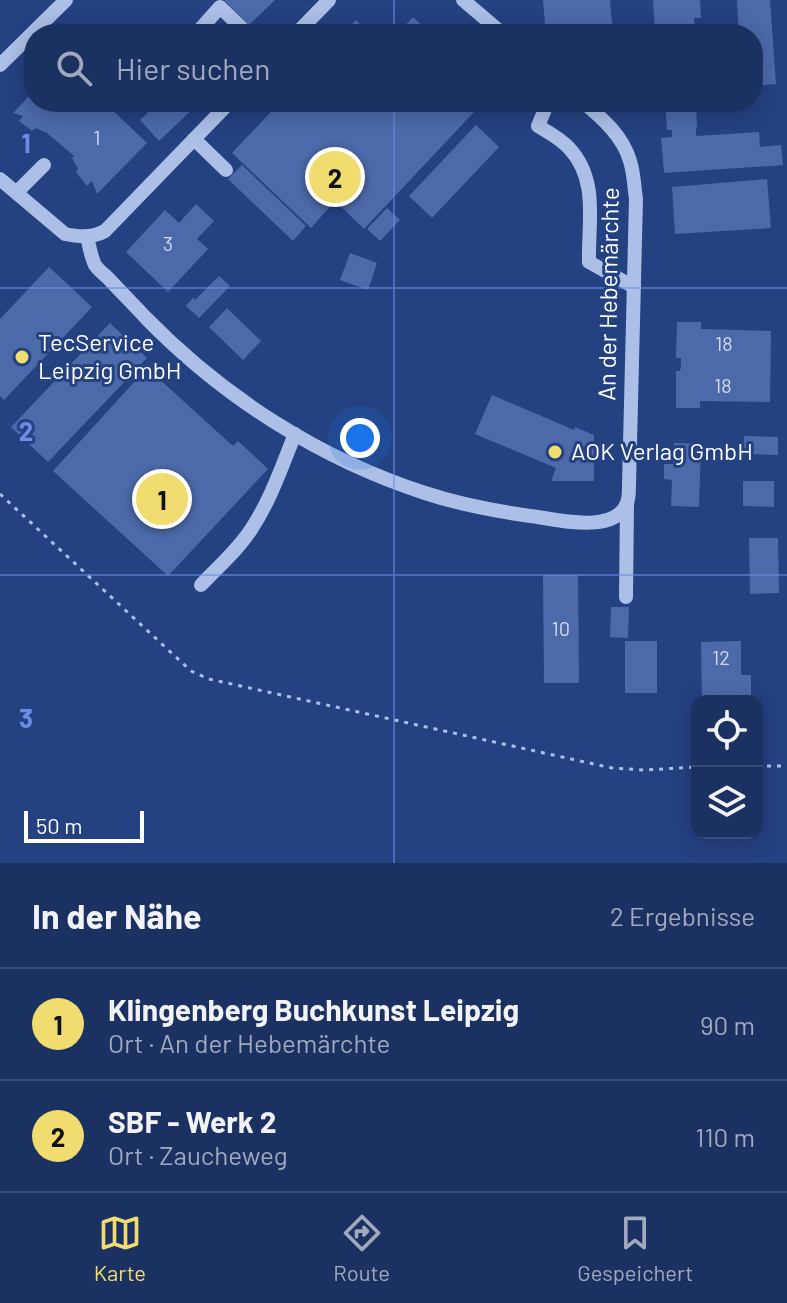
<!DOCTYPE html>
<html lang="de">
<head>
<meta charset="utf-8">
<style>
	body { margin:0; font-family:Barlow,sans-serif; background:#243967; color:#f1f3f6 }
	.controls { position:absolute; right:24px; bottom:24px; display:grid; overflow:hidden; border-radius:16px; box-shadow:0 4px 20px #0003 }
	.controls button { width:72px; height:72px; display:grid; place-items:center; padding:0; border:0; border-bottom:2px solid #394c76; background:#1b3161; color:#f1f3f6; font:40px sans-serif }
	.scale { position:absolute; left:24px; bottom:20px; width:120px; box-sizing:border-box; padding-left:8px; border:4px solid #fff; border-top:0; font-size:22px; line-height:28px; white-space:nowrap; color:#fff; -webkit-text-stroke:6px #244181; paint-order:stroke }
	.you { position:absolute; left:360px; top:438px; width:28px; height:28px; margin:-20px; border:6px solid #fff; border-radius:50%; background:#1a73e8; box-shadow:0 0 0 12px #1a73e833 }
	.badge { display:grid; place-items:center; width:52px; height:52px; border-radius:50%; background:#f1dc6f; color:#111; font-size:26px; font-weight:700 }
	.pin { position:absolute; translate:-50% -50%; border:4px solid #fff; box-shadow:0 2px 8px #0006 }
	.list { margin:0; padding:0; list-style:none }
	h2 { display:flex; justify-content:space-between; align-items:center; height:104px; margin:0; padding:0 32px; font-size:34px }
	h2 small { font-size:26px; font-weight:400; color:#a0a9bd }
	.list li { display:grid; grid-template-columns:52px 1fr auto; gap:24px; align-items:center; box-sizing:border-box; height:112px; padding:0 32px; border-top:2px solid #394c76 }
	.list b { display:block; font-size:30px; white-space:nowrap }
	.list p { margin:0; font-size:26px; white-space:nowrap; color:#a0a9bd }
	.list em { font-size:26px; font-style:normal; color:#a0a9bd }
	.icon { flex:none; width:44px; height:44px; fill:none; stroke:currentColor; stroke-width:2; stroke-linecap:round; stroke-linejoin:round }
	.map { position:relative; flex:none; width:787px; height:863px; overflow:hidden }
	.search { position:absolute; background:#1b3161; box-shadow:0 4px 20px #0003; left:24px; right:24px; top:24px; height:88px; display:flex; align-items:center; gap:20px; box-sizing:border-box; padding:0 28px; border-radius:32px; color:#a0a9bd; font-size:30px }
	.sheet { height:328px; background:#1b3161 }
	nav { display:flex; justify-content:space-around; align-items:center; box-sizing:border-box; height:112px; border-top:2px solid #394c76; background:#1b3161; font-size:22px; color:#a0a9bd }
	nav a { display:grid; justify-items:center; gap:4px }
	nav .on { color:#f1dc6f }
	.map>svg:first-child { display:block }
	.building { fill:#4c6aaa }
	.lines { fill:none; stroke-linecap:round; stroke-linejoin:round }
	.path { stroke:#abbfe7; stroke-width:3; stroke-dasharray:4 6; stroke-linecap:butt }
	.minor { stroke:#abbfe7; stroke-width:14 }
	.grid { fill:none; stroke:#6c8ce6; stroke-width:2; stroke-opacity:0.55 }
	.poi-dot { fill:#f1dc6f; stroke:#244181; stroke-width:3 }
	.labels { text-anchor:middle; stroke-width:6; stroke-linejoin:round; paint-order:stroke }
	.number-label { font-size:20px; fill:#d2daea }
	.street-label { font-size:24px; fill:#fff; stroke:#244181 }
	.poi-label { font-size:24px; fill:#fff; stroke:#244181; text-anchor:start }
	.grid-label { font-size:26px; text-anchor:middle; font-weight:bold; fill:#6c8ce6; stroke:#244181; stroke-width:6; stroke-linejoin:round; paint-order:stroke }
</style>
</head>
<body>
<div class="map">
<svg width="787" height="863" viewBox="0 0 787 863">
	<rect width="100%" height="100%" fill="#244181"/>
	<g class="building">
		<polygon points="224,0 275,0 249,25"/>
		<polygon points="543,0 610,0 613,34 555,34 545,26"/>
		<polygon points="653,0 700,0 701,18 694,18 695,34 655,34"/>
		<polygon points="737,0 770,0 776,84 753,86 753,34 739,34"/>
		<polygon points="413,17 431,34 397,34"/>
		<polygon points="356,20 371,34 343,34"/>
		<polygon points="34,91 34,102 104,102 147,143 97,194 92,181 87,186 76,172 78,169 72,158 74,156 47,133 36,128 32,131 19,121 23,116 13,113"/>
		<polygon points="159,102 200,102 159,141 140,120"/>
		<polygon points="280,102 464,102 474,112 364,229 335,201 311,228 232,153"/>
		<polygon points="665,102 696,102 697,128 696,128 696,136 759,132 760,147 781,145 783,165 664,173 661,138 672,137 672,130 667,130"/>
		<polygon points="476,125 499,147 432,218 409,196"/>
		<polygon points="242,165 306,226 293,241 228,179"/>
		<polygon points="767,179 771,228 675,234 672,187"/>
		<polygon points="196,204 214,221 197,239 208,249 168,292 126,252 165,210 179,223"/>
		<polygon points="387,208 400,220 380,241 367,229"/>
		<polygon points="350,253 377,263 368,290 340,280"/>
		<polygon points="49,267 92,307 4,400 0,396 0,319"/>
		<polygon points="219,276 230,286 199,318 186,306 193,298 195,300"/>
		<polygon points="227,308 261,341 243,360 209,327"/>
		<polygon points="677,322 701,322 701,329 771,331 770,402 700,401 700,408 676,408 676,371 680,371 681,365 681,358 676,358"/>
		<polygon points="110,323 147,358 48,462 11,427"/>
		<polygon points="147,368 233,446 238,441 268,469 168,576 53,471"/>
		<polygon points="492,395 574,430 575,427 594,435 594,481 551,481 556,468 475,434"/>
		<polygon points="744,436 778,437 778,455 743,454"/>
		<polygon points="674,443 701,444 699,507 671,506 672,480 664,479 664,464 673,464"/>
		<polygon points="743,481 774,481 774,507 743,506"/>
		<polygon points="749,538 778,538 779,593 750,594"/>
		<polygon points="543,575 578,575 579,683 544,683"/>
		<polygon points="611,607 629,607 628,638 610,637"/>
		<rect x="625" y="641" width="32" height="52"/>
		<polygon points="741,641 741,675 751,675 751,701 702,701 701,642"/>
	</g>
	<g class="lines">
		<g class="path">
			<polyline points="0,494 191,671 209,679 612,768 645,770 697,767"/>
			<polyline points="757,766 787,766"/>
		</g>
		<g class="minor">
			<polyline points="463,0 503,34"/>
			<polyline points="196,34 220,7 248,34"/>
			<polyline points="296,34 329,0"/>
			<polyline points="0,65 66,0"/>
			<path d="M548 102 538 126C548 132 561 139 569 148 599 180 588 222 589 262L634 287"/>
			<polyline points="194,139 226,170"/>
			<path d="M0 179 65 234C79 237 92 238 105 231L230 102"/>
			<polyline points="17,192 44,165"/>
			<path d="M87 236C89 245 91 257 95 265 98 270 104 274 108 278 120 291 133 304 146 318 223 397 320 459 425 493 461 505 500 512 538 517 562 521 616 533 627 503 629 498 629 490 629 485L636 199C634 186 634 173 630 161 623 136 602 118 583 102"/>
			<path d="M201 585C218 567 239 549 252 528 271 499 282 466 295 434"/>
			<polyline points="626,597 627,504"/>
		</g>
	</g>
	<path class="grid" d="M394 0V34M394 102V863M0 288H787M0 575H787"/>
	<g class="poi-dot">
		<circle cx="22" cy="357" r="8"/>
		<circle cx="555" cy="452" r="8"/>
	</g>
	<g class="labels">
		<g class="number-label">
			<text x="97" y="145">1</text>
			<text x="168" y="251">3</text>
			<text x="724" y="351">18</text>
			<text x="723" y="393">18</text>
			<text x="561" y="636">10</text>
			<text x="721" y="665">12</text>
		</g>
		<g class="street-label">
			<text transform="translate(609 294) rotate(-89)" y="8">An der Hebemärchte</text>
		</g>
		<g class="poi-label">
			<text x="38" y="351">TecService<tspan x="38" dy="28">Leipzig GmbH</tspan></text>
			<text x="571" y="460">AOK Verlag GmbH</text>
		</g>
	</g>
	<g class="grid-label">
		<text x="26" y="153">1</text>
		<text x="26" y="441">2</text>
		<text x="26" y="728">3</text>
	</g>
</svg>
<div class="controls">
<button><svg class="icon" aria-label="locate" viewBox="0 0 24 24"><circle cx="12" cy="12" r="6"/><path d="M12 2v4M12 18v4M2 12h4M18 12h4"/></svg></button>
<button><svg class="icon" aria-label="layers" viewBox="0 0 24 24"><path d="M12 4l9 5-9 5-9-5zM3 14l9 5 9-5"/></svg></button>
</div>
<div class="scale">50 m</div>
<div class="you"></div>
<div class="pin badge" style="left:162px;top:499px">1</div>
<div class="pin badge" style="left:335px;top:177px">2</div>
<div class="search"><svg class="icon" aria-label="search" viewBox="0 0 24 24"><circle cx="10" cy="10" r="6"/><path d="M15 15l6 6"/></svg>Hier suchen</div>
</div>
<section class="sheet">
<h2>In der Nähe<small>2 Ergebnisse</small></h2>
<ul class="list">
<li><span class="badge">1</span><div><b>Klingenberg Buchkunst Leipzig</b><p>Ort · An der Hebemärchte</p></div><em>90 m</em></li>
<li><span class="badge">2</span><div><b>SBF - Werk 2</b><p>Ort · Zaucheweg</p></div><em>110 m</em></li>
</ul>
</section>
<nav>
<a class="on"><svg class="icon" aria-label="map" viewBox="0 0 24 24"><path d="M3 6l6-2 6 2 6-2v14l-6 2-6-2-6 2zM9 4v14M15 6v14"/></svg>Karte</a>
<a><svg class="icon" aria-label="directions" viewBox="0 0 24 24"><path d="M12 3l9 9-9 9-9-9zM9 14v-3h6M13 9l2 2-2 2"/></svg>Route</a>
<a><svg class="icon" aria-label="saved" viewBox="0 0 24 24"><path d="M7 4h10v16l-5-4-5 4z"/></svg>Gespeichert</a>
</nav>
</body>
</html>
